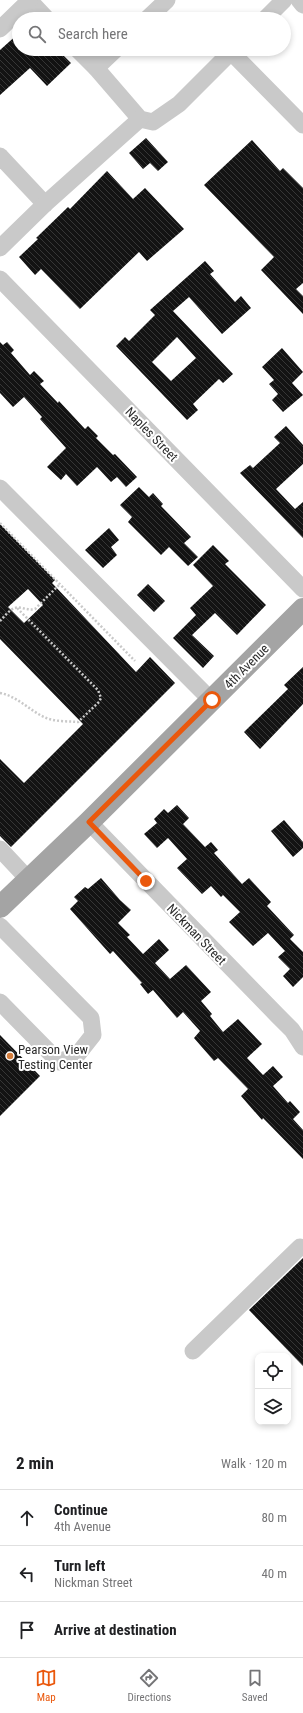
<!DOCTYPE html>
<html lang="en">
<head>
<meta charset="utf-8">
<style>
	body { margin:0; font-family:"Roboto Condensed",sans-serif; background:#f6f6f6; color:#202124 }
	.controls { position:absolute; right:12px; bottom:12px; display:grid; overflow:hidden; border-radius:8px; box-shadow:0 2px 6px #0003 }
	.controls button { width:36px; height:36px; display:grid; place-items:center; padding:0; border:0; border-bottom:1px solid #e0e0e0; background:#fff; color:#202124; font:20px sans-serif }
	.stop { position:absolute; width:12px; height:12px; margin:-9px; border:3px solid #ea580c; border-radius:50%; background:#fff }
	.stop.end { background:#ea580c; border-color:#fff; box-shadow:0 1px 4px #0008 }
	.list { margin:0; padding:0; list-style:none }
	h2 { display:flex; justify-content:space-between; align-items:center; height:52px; margin:0; padding:0 16px; font-size:17px }
	h2 small { font-size:13px; font-weight:400; color:#757577 }
	.list li { display:grid; grid-template-columns:26px 1fr auto; gap:12px; align-items:center; box-sizing:border-box; height:56px; padding:0 16px; border-top:1px solid #e0e0e0 }
	.list b { display:block; font-size:15px; white-space:nowrap }
	.list p { margin:0; font-size:13px; white-space:nowrap; color:#757577 }
	.list em { font-size:13px; font-style:normal; color:#757577 }
	.icon { flex:none; width:22px; height:22px; fill:none; stroke:currentColor; stroke-width:2; stroke-linecap:round; stroke-linejoin:round }
	.map { position:relative; flex:none; width:303px; height:1437px; overflow:hidden }
	.search { position:absolute; background:#fff; box-shadow:0 2px 6px #0003; left:12px; right:12px; top:12px; height:44px; display:flex; align-items:center; gap:10px; box-sizing:border-box; padding:0 14px; border-radius:22px; color:#757577; font-size:15px }
	.sheet { height:220px; background:#fff }
	nav { display:flex; justify-content:space-around; align-items:center; box-sizing:border-box; height:56px; border-top:1px solid #e0e0e0; background:#fff; font-size:11px; color:#757577 }
	nav a { display:grid; justify-items:center; gap:2px }
	nav .on { color:#ea580c }
	.map>svg:first-child { display:block }
	.building { fill:url(#building-back-hatch); fill-rule:evenodd }
	.lines { fill:none; stroke-linecap:round; stroke-linejoin:round }
	.path { stroke:#c9c9c9; stroke-width:2.5; stroke-dasharray:2 2; stroke-linecap:butt }
	.minor { stroke:#c9c9c9; stroke-width:17 }
	.major { stroke:#a4a4a4; stroke-width:22 }
	.route { stroke:#ea580c; stroke-width:5 }
	.poi-dot { fill:#d57e3c; stroke:#fff; stroke-width:1.5 }
	.labels { text-anchor:middle; stroke-width:4; stroke-linejoin:round; paint-order:stroke }
	.street-label { font-size:13px; fill:#2c2c2c; stroke:#fff }
	.poi-label { font-size:13px; fill:#2c2c2c; stroke:#fff; text-anchor:start }
</style>
</head>
<body>
<div class="map">
<svg width="303" height="1437" viewBox="0 0 303 1437">
	<defs>
		<pattern id="building-back-hatch" width="6" height="6" patternUnits="userSpaceOnUse"><rect width="6" height="6" fill="#131313"/><path d="M-1 5l2 2M0 0l6 6M5-1l2 2" fill="none" stroke="#363636"/></pattern>
	</defs>
	<rect width="100%" height="100%" fill="#fff"/>
	<g class="building">
		<polygon points="19,33 19,49 57,49 71,63 47,86 30,68 0,95 0,50"/>
		<polygon points="146,138 168,162 158,171 150,163 143,169 129,153"/>
		<polygon points="252,140 280,171 283,168 303,188 303,283 296,289 303,296 303,314 261,270 274,257 204,185"/>
		<polygon points="107,171 133,199 145,188 184,229 147,261 139,252 80,309 41,269 35,275 19,257 38,239 36,238 68,207 70,209"/>
		<path d="M205 261 214 271 210 274 235 302 241 296 251 308 222 334 189 297 173 311 233 374 223 383 219 379 193 404 198 410 187 420 116 346 125 337 129 341 155 315 150 310ZM177 337 196 358 171 381 152 362Z"/>
		<polygon points="0,342 3,345 7,342 14,350 11,353 30,375 34,371 44,381 40,384 58,403 59,401 85,429 88,426 98,436 96,438 113,455 115,454 137,477 126,487 117,477 111,482 97,467 77,486 66,474 61,480 47,467 66,448 40,419 42,417 24,397 13,407 0,393"/>
		<polygon points="282,348 303,372 292,383 303,395 283,412 272,400 278,394 269,384 274,380 262,367"/>
		<polygon points="286,426 303,445 303,464 276,489 295,509 303,502 303,538 240,473 250,465 253,468 280,443 274,437"/>
		<polygon points="139,487 149,497 153,493 163,504 161,506 191,537 184,543 198,557 188,566 169,547 161,555 128,522 132,517 120,505"/>
		<path d="M0 524 55 580 52 583 136 672 150 657 175 683 11 847 0 836V759L24 783 83 724 0 639ZM28 589 43 605 24 623 8 607Z"/>
		<polygon points="109,528 119,540 111,547 117,555 103,568 85,550"/>
		<polygon points="213,545 229,561 225,564 266,605 237,635 215,613 192,635 214,656 203,668 173,638 196,615 190,608 213,586 193,565"/>
		<polygon points="148,584 165,601 154,612 137,595"/>
		<polygon points="303,667 303,704 260,749 244,732 288,689 284,685"/>
		<polygon points="177,805 189,818 183,824 205,847 211,842 218,850 214,853 242,884 249,878 271,902 267,906 294,935 290,939 303,952 303,977 293,987 283,976 290,969 278,957 285,951 268,933 253,946 229,922 240,912 223,895 221,897 211,886 202,894 177,868 187,859 168,838 157,848 144,834 157,823 154,819 164,809 168,813"/>
		<polygon points="284,820 303,842 303,848 293,857 271,831"/>
		<polygon points="101,878 120,900 131,910 118,923 130,935 127,937 143,954 159,939 169,950 155,963 170,979 186,965 211,992 201,1001 212,1014 210,1016 223,1032 238,1019 262,1044 247,1058 263,1075 273,1066 283,1077 273,1086 288,1103 290,1101 300,1112 293,1119 303,1130 303,1159 263,1118 262,1120 241,1096 248,1089 218,1058 214,1061 194,1038 200,1031 183,1012 177,1018 153,990 148,994 140,984 142,983 113,951 110,954 70,909 78,901 74,897 85,887 88,889"/>
		<polygon points="0,1035 40,1076 0,1116"/>
		<polygon points="303,1258 303,1366 249,1310"/>
	</g>
	<g class="lines">
		<g class="path">
			<polyline points="0,523 135,661"/>
			<path d="M0 621C4 617 10 609 15 608 21 606 27 611 35 609L60 584"/>
			<path d="M0 693C17 696 29 710 44 717 54 722 67 721 78 722L99 702 101 698 98 690 16 607"/>
		</g>
		<g class="minor">
			<polyline points="29,0 47,19"/>
			<polyline points="299,0 303,5"/>
			<polyline points="147,19 167,0"/>
			<polyline points="265,19 284,0"/>
			<polyline points="0,29 29,1"/>
			<polyline points="77,49 96,68 140,119 153,122 179,104 234,49"/>
			<polyline points="231,52 303,125"/>
			<polyline points="96,68 116,49"/>
			<polyline points="0,156 45,204"/>
			<polyline points="0,248 45,204 140,119"/>
			<polyline points="0,279 303,589"/>
			<polyline points="0,488 211,700"/>
			<polyline points="89,822 278,1016 292,1030 303,1047"/>
			<polyline points="0,849 29,880"/>
			<polyline points="0,926 91,1018 93,1035 78,1054 59,1062 0,1002"/>
			<polyline points="193,1351 300,1247"/>
		</g>
		<polyline class="major" points="0,907 89,822 303,609"/>
	</g>
	<g class="lines">
		<polyline class="route" points="146,881 89,822 212,700"/>
	</g>
	<circle class="poi-dot" cx="10" cy="1056" r="4"/>
	<g class="labels">
		<g class="street-label">
			<text transform="translate(152 434) rotate(46)" y="5">Naples Street</text>
			<text transform="translate(246 666) rotate(-45)" y="5">4th Avenue</text>
			<text transform="translate(197 934) rotate(46)" y="5">Nickman Street</text>
		</g>
		<g class="poi-label">
			<text x="18" y="1054">Pearson View<tspan x="18" dy="15">Testing Center</tspan></text>
		</g>
	</g>
</svg>
<div class="controls">
<button><svg class="icon" aria-label="locate" viewBox="0 0 24 24"><circle cx="12" cy="12" r="6"/><path d="M12 2v4M12 18v4M2 12h4M18 12h4"/></svg></button>
<button><svg class="icon" aria-label="layers" viewBox="0 0 24 24"><path d="M12 4l9 5-9 5-9-5zM3 14l9 5 9-5"/></svg></button>
</div>
<div class="stop" style="left:212px;top:700px"></div>
<div class="stop end" style="left:146px;top:881px"></div>
<div class="search"><svg class="icon" aria-label="search" viewBox="0 0 24 24"><circle cx="10" cy="10" r="6"/><path d="M15 15l6 6"/></svg>Search here</div>
</div>
<section class="sheet">
<h2>2 min<small>Walk · 120 m</small></h2>
<ul class="list">
<li><svg class="icon" aria-label="ahead" viewBox="0 0 24 24"><path d="M12 20V5M6 11l6-6 6 6"/></svg><div><b>Continue</b><p>4th Avenue</p></div><em>80 m</em></li>
<li><svg class="icon" aria-label="left" viewBox="0 0 24 24"><path d="M17 20v-9H6M10 6l-5 5 5 5"/></svg><div><b>Turn left</b><p>Nickman Street</p></div><em>40 m</em></li>
<li><svg class="icon" aria-label="arrive" viewBox="0 0 24 24"><path d="M6 21V4h12l-3 4 3 4H6"/></svg><div><b>Arrive at destination</b></div></li>
</ul>
</section>
<nav>
<a class="on"><svg class="icon" aria-label="map" viewBox="0 0 24 24"><path d="M3 6l6-2 6 2 6-2v14l-6 2-6-2-6 2zM9 4v14M15 6v14"/></svg>Map</a>
<a><svg class="icon" aria-label="directions" viewBox="0 0 24 24"><path d="M12 3l9 9-9 9-9-9zM9 14v-3h6M13 9l2 2-2 2"/></svg>Directions</a>
<a><svg class="icon" aria-label="saved" viewBox="0 0 24 24"><path d="M7 4h10v16l-5-4-5 4z"/></svg>Saved</a>
</nav>
</body>
</html>
